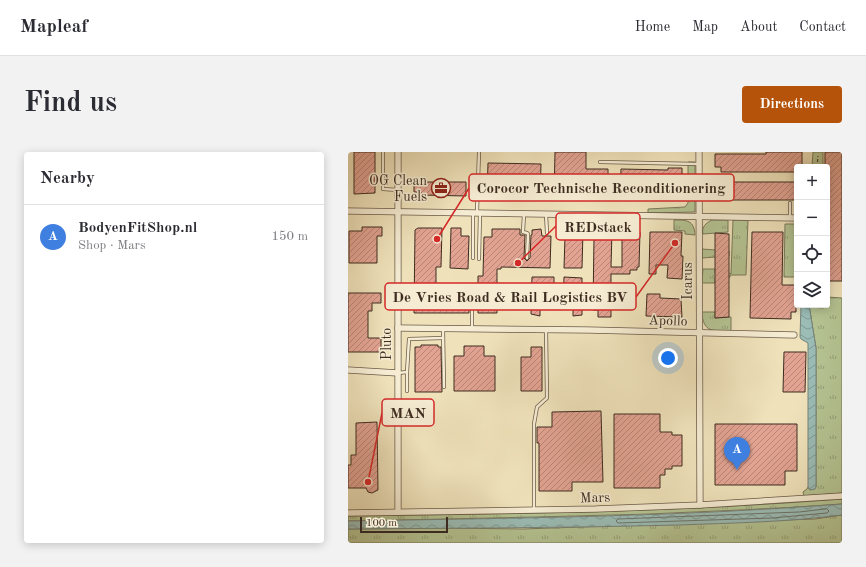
<!DOCTYPE html>
<html lang="en">
<head>
<meta charset="utf-8">
<style>
	body { margin:0; font-family:"Old Standard TT",serif; background:#f2f2f3; color:#2b2b33 }
	.controls { position:absolute; right:12px; top:12px; display:grid; overflow:hidden; border-radius:4px; box-shadow:0 2px 10px #0003 }
	.controls button { width:36px; height:36px; display:grid; place-items:center; padding:0; border:0; border-bottom:1px solid #e1e1e2; background:#fff; color:#2b2b33; font:20px sans-serif }
	.scale { position:absolute; left:12px; bottom:10px; width:88px; box-sizing:border-box; padding-left:4px; border:2px solid #3e2c20; border-top:0; font-size:11px; line-height:14px; white-space:nowrap; color:#3e2c20; -webkit-text-stroke:3px #f5ecd3; paint-order:stroke }
	.you { position:absolute; left:320px; top:206px; width:14px; height:14px; margin:-10px; border:3px solid #fff; border-radius:50%; background:#1a73e8; box-shadow:0 0 0 6px #1a73e833 }
	.badge { display:grid; place-items:center; width:26px; height:26px; border-radius:50%; background:#b45309; color:#fff; font-size:13px; font-weight:700 }
	.pin { position:absolute; translate:-50% -33px; filter:drop-shadow(0 1px 2px #0008) }
	.pin::after { content:''; position:absolute; top:21px; width:14px; height:12px; background:inherit; clip-path:polygon(0 0,100% 0,50% 100%) }
	.list { margin:0; padding:0; list-style:none }
	h2 { display:flex; justify-content:space-between; align-items:center; height:52px; margin:0; padding:0 16px; font-size:17px }
	h2 small { font-size:13px; font-weight:400; color:#7c7c81 }
	.list li { display:grid; grid-template-columns:26px 1fr auto; gap:12px; align-items:center; box-sizing:border-box; height:64px; padding:0 16px; border-top:1px solid #e1e1e2 }
	.list b { display:block; font-size:15px; white-space:nowrap }
	.list p { margin:0; font-size:13px; white-space:nowrap; color:#7c7c81 }
	.list em { font-size:13px; font-style:normal; color:#7c7c81 }
	.icon { flex:none; width:22px; height:22px; fill:none; stroke:currentColor; stroke-width:2; stroke-linecap:round; stroke-linejoin:round }
	.map { position:relative; flex:none; width:494px; height:391px; overflow:hidden; border-radius:4px }
	header { display:flex; align-items:center; gap:24px; box-sizing:border-box; height:56px; padding:0 20px; background:#fff; border-bottom:1px solid #e1e1e2 }
	header strong { font-size:19px }
	nav { display:flex; gap:22px; margin-inline-start:auto; font-size:14px }
	.intro { display:flex; align-items:center; justify-content:space-between; box-sizing:border-box; height:96px; padding:0 24px }
	h1 { margin:0; font-size:28px }
	.button { padding:10px 18px; border-radius:4px; background:#b45309; color:#fff; font-size:14px; font-weight:700 }
	main { display:flex; gap:24px; padding:0 24px }
	aside { flex:1; background:#fff; border-radius:4px; box-shadow:0 2px 10px #0003 }
	.map>svg:first-child { display:block }
	.grass { fill:url(#grass-tufts); stroke:#7a785a }
	.water { fill:url(#water-waves); stroke:#76837a }
	.lines { fill:none; stroke-linecap:round; stroke-linejoin:round }
	.shore { stroke:#6c746b; stroke-width:1 }
	.building { fill:url(#building-hatch); stroke:#3e2c20 }
	.service-casing { stroke:#6a5a47; stroke-width:4 }
	.minor-casing { stroke:#6a5a47; stroke-width:7 }
	.path { stroke:#3e2c20; stroke-width:1; stroke-dasharray:3 2; stroke-linecap:butt }
	.service { stroke:#f5ecd3; stroke-width:2.5 }
	.minor { stroke:#f5ecd3; stroke-width:5.5 }
	.labels { text-anchor:middle; stroke-width:3; stroke-linejoin:round; paint-order:stroke }
	.poi-label { font-size:14px; fill:#3e2c20; stroke:#f5ecd3; text-anchor:end }
	.street-label { font-size:14px; fill:#3e2c20; stroke:#f5ecd3 }
	.leader { fill:none; stroke:#d62828; stroke-width:1.5 }
	.callout-dot { fill:#d62828; stroke:#f5ecd3; stroke-width:1.5 }
	.callout { fill:#f5ecd3; stroke:#d62828; stroke-width:1.5 }
	.callout-label { font-size:15px; text-anchor:middle; font-weight:bold; fill:#3e2c20 }
</style>
</head>
<body>
<header>
<strong>Mapleaf</strong>
<nav><a>Home</a><a>Map</a><a>About</a><a>Contact</a></nav>
</header>
<div class="intro"><h1>Find us</h1><a class="button">Directions</a></div>
<main>
<aside>
<h2>Nearby<small></small></h2>
<ul class="list">
<li><span class="badge" style="background:#3f7fe0">A</span><div><b>BodyenFitShop.nl</b><p>Shop · Mars</p></div><em>150 m</em></li>
</ul>
</aside>
<div class="map">
<svg width="494" height="391" viewBox="0 0 494 391">
	<defs>
		<pattern id="grass-tufts" width="24" height="20" patternUnits="userSpaceOnUse"><rect width="24" height="20" fill="#b5c493"/><path d="M3 7l-1-3M5 7V3M7 7l1-3M15 17l-1-3M17 17v-4M19 17l1-3" fill="none" stroke="#959f78"/></pattern>
		<pattern id="water-waves" width="16" height="10" patternUnits="userSpaceOnUse"><rect width="16" height="10" fill="#9bbdb6"/><path d="M0 5q4-4 8 0t8 0" fill="none" stroke="#809a94"/></pattern>
		<pattern id="building-hatch" width="6" height="6" patternUnits="userSpaceOnUse"><rect width="6" height="6" fill="#e2a392"/><path d="M-1 1l2-2M0 6l6-6M5 7l2-2" fill="none" stroke="#b98577"/></pattern>
	</defs>
	<rect width="100%" height="100%" fill="#efe2bb"/>
	<filter id="stains"><feTurbulence type="fractalNoise" baseFrequency=".005" numOctaves="4"/><feColorMatrix values="0 0 0 0 .2 0 0 0 0 .09 0 0 0 0 .02 0 0 0 .5 -.17"/></filter>
	<radialGradient id="worn" r=".72"><stop offset=".6" stop-color="#630" stop-opacity="0"/><stop offset="1" stop-color="#630" stop-opacity=".3"/></radialGradient>
	<g class="grass">
		<polygon points="465,0 475,0 475,15 464,15"/>
		<polygon points="340,10 347,10 347,60 300,61 300,57 337,55 340,51"/>
		<path d="M326 68C339 68 346 68 347 83L337 82V79L326 78Z"/>
		<path d="M364 68H380V80L355 82C353 75 358 71 364 68Z"/>
		<polygon points="385,68 400,68 398,123 383,123 381,126 367,126 367,131 355,131 354,130 355,117 367,117 367,121 381,121 383,122"/>
		<polygon points="437,72 449,72 449,125 436,125"/>
		<polygon points="354,97 368,98 368,99 381,99 381,104 354,106"/>
		<polygon points="479,145 494,146 494,341 456,344 455,340 459,337 460,335 462,338 468,335 468,196 461,153 479,153"/>
		<path d="M354 160H367V166L383 165V179C365 179 355 181 354 160Z"/>
		<path d="M494 347V352C429 357 365 359 300 362 200 365 100 367 0 369V364C165 362 330 360 494 347Z"/>
		<polygon points="494,363 494,391 0,391 0,377 98,376 175,377 467,367"/>
	</g>
	<g class="water">
		<polygon points="453,153 461,153 468,196 468,335 467,337 462,338 460,335 460,191 453,187 452,185"/>
		<path d="M494 352V363C440 370 385 371 331 373 220 376 110 376 0 377V369C165 366 330 365 494 352Z"/>
	</g>
	<g class="lines">
		<polygon class="shore" points="479,357 481,359 479,361 424,366 270,371 268,369 270,367 451,360"/>
	</g>
	<g class="building">
		<polygon points="6,0 27,0 27,41 6,42"/>
		<polygon points="207,0 238,0 238,17 260,17 260,33 250,33 250,46 206,45"/>
		<polygon points="418,0 454,0 454,15 449,15 449,20 373,20 373,15 367,15 367,2 418,2"/>
		<polygon points="477,0 494,0 494,129 479,129 479,15 477,15"/>
		<polygon points="140,11 193,12 192,45 139,44"/>
		<polygon points="320,16 334,16 334,48 272,46 273,17 320,18"/>
		<polygon points="70,30 118,30 118,44 73,43 73,40 66,40 66,32 70,32"/>
		<polygon points="367,30 449,30 449,48 374,48 374,43 367,43"/>
		<polygon points="14,75 34,75 34,84 29,84 29,111 1,111 1,79 14,79"/>
		<polygon points="70,76 94,76 93,115 88,115 88,144 121,144 121,161 66,161 67,78"/>
		<polygon points="103,76 113,76 113,84 121,84 120,117 102,116"/>
		<polygon points="144,77 172,77 172,83 177,83 176,106 179,109 182,106 183,83 184,83 184,78 193,77 194,84 203,84 202,116 153,115 153,117 149,117 149,161 130,161 130,124 135,124 136,85 144,85"/>
		<polygon points="227,77 235,79 234,116 216,116 217,84 226,84"/>
		<polygon points="251,79 264,79 263,115 274,115 274,80 292,80 291,115 289,115 289,118 282,118 282,122 263,122 263,165 250,165 250,158 245,158 246,85 251,85"/>
		<polygon points="302,80 334,80 333,104 335,104 334,127 319,126 320,113 308,113 308,122 301,122"/>
		<polygon points="404,80 435,80 434,133 448,133 448,160 443,160 443,167 402,166"/>
		<polygon points="367,81 381,82 381,165 367,166"/>
		<polygon points="184,125 206,125 206,136 202,136 201,157 192,157 192,164 183,162"/>
		<polygon points="216,125 234,126 234,163 225,164 225,157 215,157"/>
		<polygon points="0,141 33,141 33,151 24,151 24,159 20,159 20,186 33,186 33,200 0,200"/>
		<polygon points="299,142 312,142 312,146 333,147 334,165 298,164"/>
		<polygon points="73,193 90,193 90,195 93,195 94,240 67,240 67,195 73,195"/>
		<polygon points="116,194 136,194 136,204 147,204 147,239 106,239 106,204 116,204"/>
		<polygon points="183,195 194,195 194,239 173,239 173,205 183,205"/>
		<polygon points="436,200 458,200 457,240 435,240"/>
		<polygon points="253,259 255,330 224,330 224,339 191,339 191,291 189,291 189,275 204,275 204,260"/>
		<polygon points="266,262 312,262 312,280 324,280 324,283 334,283 334,314 324,314 324,317 317,317 317,323 312,323 312,336 266,336"/>
		<polygon points="29,270 30,338 24,341 20,340 18,336 0,336 0,313 3,313 3,303 8,303 8,271"/>
		<polygon points="367,272 449,272 449,319 437,319 437,333 367,333"/>
	</g>
	<g class="lines">
		<g class="service-casing">
			<g id="service">
				<polyline points="35,0 35,37 50,38"/>
				<polyline points="252,10 350,12"/>
				<polyline points="129,60 131,0"/>
				<polyline points="176,62 175,80 179,81 180,82 179,106"/>
				<polyline points="198,62 199,81"/>
				<polyline points="442,66 442,51"/>
				<polyline points="125,106 125,61"/>
				<polyline points="131,107 132,61"/>
				<polyline points="124,176 124,134"/>
				<polyline points="95,177 96,235"/>
				<polyline points="59,220 61,187 95,186"/>
				<polyline points="50,221 59,220 59,239"/>
				<polyline points="186,358 186,272 189,255 199,246 198,177"/>
			</g>
		</g>
		<g class="minor-casing">
			<g id="minor">
				<polyline points="50,0 50,360"/>
				<polyline points="351,0 352,353"/>
				<polyline points="0,59 449,66"/>
				<polyline points="50,176 240,178 446,183"/>
				<polyline points="0,218 50,221"/>
				<polyline points="0,361 248,357 352,353 494,344"/>
			</g>
		</g>
		<polyline class="path" points="469,15 470,4"/>
		<use href="#service" class="service"/>
		<use href="#minor" class="minor"/>
	</g>
	<defs>
		<g id="office-ring" transform="scale(1)"><circle r="9.5" fill="#f5ecd3" stroke="#8f2418" stroke-width="1.5"/><path d="M-6-3h4V-5.5h4V-3h4V5H-6ZM-1-4.5V-3h2v-1.5ZM-6 0V1H6V0Z" fill="#8f2418"/></g>
	</defs>
	<g fill-rule="evenodd">
		<use href="#office-ring" x="93" y="36"/>
	</g>
	<g class="labels">
		<g class="poi-label">
			<text x="79" y="33">OG Clean<tspan x="79" dy="16">Fuels</tspan></text>
		</g>
		<g class="street-label">
			<text transform="translate(339 129) rotate(-90)" y="5">Icarus</text>
			<text transform="translate(320 168) rotate(2)" y="5">Apollo</text>
			<text transform="translate(38 192) rotate(-90)" y="5">Pluto</text>
			<text transform="translate(247 345) rotate(-2)" y="5">Mars</text>
		</g>
	</g>
	<path class="leader" d="M89 87L121 36M170 111L208 74M327 91L288 145M20 330L34 261"/>
	<g class="callout-dot">
		<circle cx="89" cy="87" r="4"/>
		<circle cx="170" cy="111" r="4"/>
		<circle cx="327" cy="91" r="4"/>
		<circle cx="20" cy="330" r="4"/>
	</g>
	<g class="callout">
		<rect x="121" y="22" width="265" height="27" rx="4"/>
		<rect x="208" y="61" width="84" height="27" rx="4"/>
		<rect x="37" y="131" width="251" height="27" rx="4"/>
		<rect x="34" y="247" width="52" height="27" rx="4"/>
	</g>
	<g class="callout-label">
		<text x="253" y="41">Corocor Technische Reconditionering</text>
		<text x="250" y="80">REDstack</text>
		<text x="162" y="150">De Vries Road &amp; Rail Logistics BV</text>
		<text x="60" y="266">MAN</text>
	</g>
	<rect width="100%" height="100%" filter="url(#stains)"/>
	<rect width="100%" height="100%" fill="url(#worn)"/>
</svg>
<div class="controls">
<button>+</button>
<button>−</button>
<button><svg class="icon" aria-label="locate" viewBox="0 0 24 24"><circle cx="12" cy="12" r="6"/><path d="M12 2v4M12 18v4M2 12h4M18 12h4"/></svg></button>
<button><svg class="icon" aria-label="layers" viewBox="0 0 24 24"><path d="M12 4l9 5-9 5-9-5zM3 14l9 5 9-5"/></svg></button>
</div>
<div class="scale">100 m</div>
<div class="you"></div>
<div class="pin badge" style="left:389px;top:318px;background:#3f7fe0">A</div>
</div>
</main>
</body>
</html>
